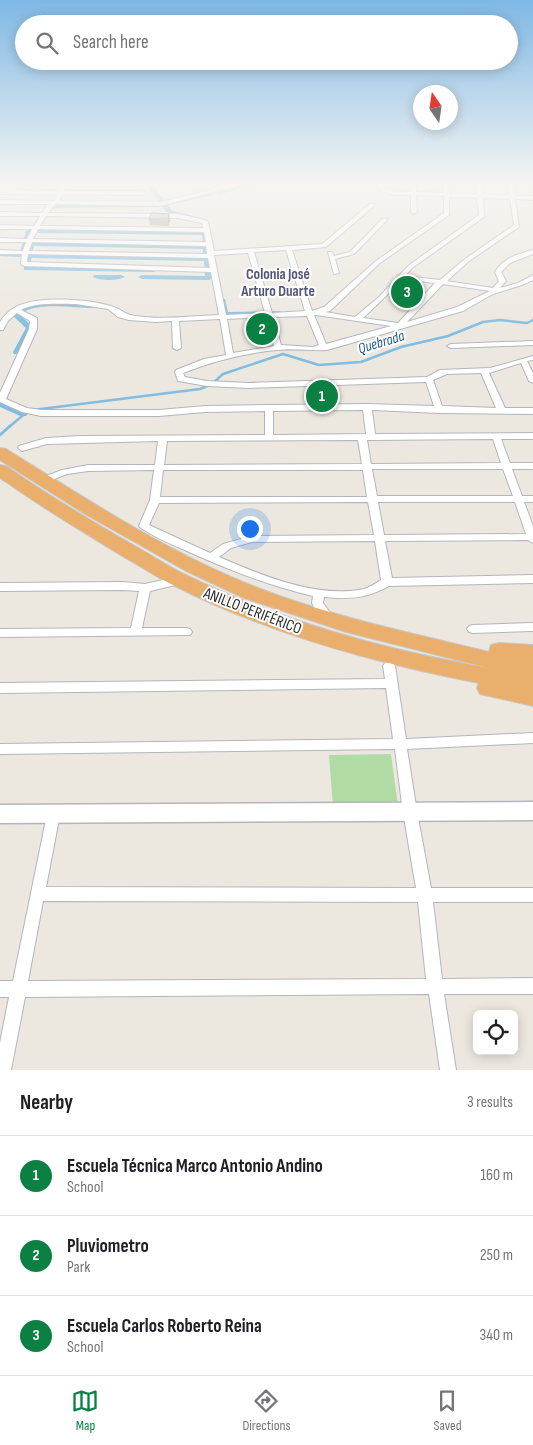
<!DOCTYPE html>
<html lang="en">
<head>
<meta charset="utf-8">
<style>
	body { margin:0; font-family:"Sofia Sans Condensed",sans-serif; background:#f6f6f6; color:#202124 }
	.controls { position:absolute; right:15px; bottom:15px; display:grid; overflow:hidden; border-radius:8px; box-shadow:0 2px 12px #0003 }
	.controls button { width:45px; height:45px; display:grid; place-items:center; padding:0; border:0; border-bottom:1px solid #e0e0e0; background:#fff; color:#202124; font:25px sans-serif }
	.compass { position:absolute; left:413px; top:85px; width:45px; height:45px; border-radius:50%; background:#fff; box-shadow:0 2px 12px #0003; rotate:347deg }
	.you { position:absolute; left:249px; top:528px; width:18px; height:18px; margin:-12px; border:4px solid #fff; border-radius:50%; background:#1a73e8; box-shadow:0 0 0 8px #1a73e833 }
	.badge { display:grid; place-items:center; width:32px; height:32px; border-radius:50%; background:#0b8043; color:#fff; font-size:16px; font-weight:700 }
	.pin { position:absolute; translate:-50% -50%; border:2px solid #fff; box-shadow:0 1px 5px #0006 }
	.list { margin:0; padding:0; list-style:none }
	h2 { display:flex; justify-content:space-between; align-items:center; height:65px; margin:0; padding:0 20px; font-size:21px }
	h2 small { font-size:16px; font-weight:400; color:#757577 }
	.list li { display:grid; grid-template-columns:32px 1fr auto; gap:15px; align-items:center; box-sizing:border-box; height:80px; padding:0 20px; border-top:1px solid #e0e0e0 }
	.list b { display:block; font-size:19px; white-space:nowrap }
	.list p { margin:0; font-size:16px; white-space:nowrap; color:#757577 }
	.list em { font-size:16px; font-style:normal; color:#757577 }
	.icon { flex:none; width:28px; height:28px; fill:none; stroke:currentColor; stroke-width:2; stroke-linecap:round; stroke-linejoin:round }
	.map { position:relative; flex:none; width:533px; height:1070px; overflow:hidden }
	.search { position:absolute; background:#fff; box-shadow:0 2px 12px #0003; left:15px; right:15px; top:15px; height:55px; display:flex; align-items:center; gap:12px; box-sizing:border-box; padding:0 18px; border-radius:28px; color:#757577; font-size:19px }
	.sheet { height:305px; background:#fff }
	nav { display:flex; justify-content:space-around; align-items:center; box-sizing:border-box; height:70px; border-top:1px solid #e0e0e0; background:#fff; font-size:14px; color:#757577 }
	nav a { display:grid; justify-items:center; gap:2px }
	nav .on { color:#0b8043 }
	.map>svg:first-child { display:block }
	.green { fill:#b1dba4 }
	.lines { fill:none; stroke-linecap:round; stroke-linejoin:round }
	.stream-far1 { stroke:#81bde0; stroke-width:2.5 }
	.stream { stroke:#81bde0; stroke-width:3 }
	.canal { fill:#81bde0; fill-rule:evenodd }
	.street-casing { stroke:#b3b5be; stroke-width:2 }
	.secondary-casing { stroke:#b3b5be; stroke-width:3 }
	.highway-casing { stroke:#c8c8c8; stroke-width:2 }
	.street { fill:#fff; fill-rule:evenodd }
	.secondary { fill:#fff; fill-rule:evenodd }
	.highway { fill:#eaaf6c; fill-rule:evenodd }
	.wall { fill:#aba9a4 }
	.shaded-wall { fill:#8b8986 }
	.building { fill:#c7c4bf; stroke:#8b8986 }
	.labels { text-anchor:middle; stroke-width:4; stroke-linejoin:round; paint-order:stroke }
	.far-neighbourhood-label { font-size:15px; font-weight:bold; fill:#525577; stroke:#fff }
	.far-water-label { font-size:15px; font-style:italic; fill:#1f5c8d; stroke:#fff }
	.street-label { font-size:16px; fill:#2c2c2c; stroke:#fff }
</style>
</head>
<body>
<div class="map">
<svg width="533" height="1070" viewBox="0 0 533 1070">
	<rect width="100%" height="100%" fill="#ece8e0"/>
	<polygon class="green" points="391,754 398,806 333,807 329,755"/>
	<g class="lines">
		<g class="stream-far1">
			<polyline points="33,410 200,389 212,384 223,374 283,354 319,365 361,362 401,347 448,336 483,322 500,320 527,323 533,320"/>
			<polyline points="9,427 27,412"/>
		</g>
		<polyline class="stream" points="0,435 10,426"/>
		<g class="canal">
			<polygon points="146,184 152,184 166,202 209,193 212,195 168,205 171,210 196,217 197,218 194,220 166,212 163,207 52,208 49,206 52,204 160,203"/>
			<polygon points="246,184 256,184 218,195 215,193"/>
			<polygon points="29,229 32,231 29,242 203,245 202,235 38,233 35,231 38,229 207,232 213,278 209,280 142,279 138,277 142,275 205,276 204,261 31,258 31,266 154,268 158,270 154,272 24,270 23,256 27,254 203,257 203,249 34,246 32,253 20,252 26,231"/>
			<polygon points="0,252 20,253 24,255 20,257 0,256"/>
			<path d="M94 275H121L125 277C118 281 100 281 93 277Z"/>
			<polygon points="219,299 225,299 228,312 280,311 284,313 280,315 225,317 221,315"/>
			<path d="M42 302 92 304 96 306 92 308C75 308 32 301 20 315L34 328 20 354H14L13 352 26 328 12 315 18 307Z"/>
			<polygon points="0,400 26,412 28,414 26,416 20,416 0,407"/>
		</g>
		<g class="street-casing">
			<g id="street">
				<path d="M62 184H68L64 191H143L146 193 143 195 63 194 59 201 161 202 233 184H243L161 206 55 204 48 213 178 214 205 220 208 222 214 251 322 244 370 204H374V206L326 247 292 250 312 311 324 307 376 261 444 213V196L416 195 417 212 414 214 411 212V195H394L381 191 377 184H383L385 189 394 191 410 192V184H416V192L443 193V184H449V193L477 194 476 184H482L483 194 509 195 507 184H513L515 196H533V200L515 199 519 227 469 261 447 281 493 288 499 281 495 272C503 258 518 254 533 250V254L510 263 501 272 506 281 500 288 518 283 533 275V280L522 285 493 294 463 311 327 350C310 351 293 348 277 350 245 353 213 361 183 373L185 377 207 381 248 383 427 377 440 370 490 368 533 356V360L527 361 533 373V383L529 381 521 363 489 373 505 408H533V414L439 413 372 410 375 434 533 433V439H501L510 463H533V469H512L522 496H533V502H524L533 526V543L528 540 385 541 392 578 533 575V583L389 586C365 599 351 599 324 597L323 603 334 618 332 621C322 623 316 611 312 603L313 596C270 586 229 570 189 552 173 545 156 538 141 528L139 526 150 500 154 470 88 471 67 474 44 483 41 482 39 480 41 478 62 470 88 465H155L158 441 47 444 22 451 18 448 19 446 46 438 80 436 265 435V411L205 412 159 416H41L22 412 0 402V393L29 329 30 321 17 313 8 321 3 330H0V322C4 315 12 308 20 305 41 296 89 299 111 306 120 308 125 315 135 316 162 320 191 316 219 315L211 272 24 266 21 264 22 254H0V250L23 251 26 242H0V238L27 239 32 229H0V225L34 226 40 216H0V212L42 213 48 204H0V200L54 201 57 194H0V190L59 191ZM449 197 477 198 479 215 408 266 379 297 355 317 325 312 330 311 380 263 449 215ZM483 198 510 199 514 225 465 259 440 280 405 276 412 268 484 217ZM46 216 178 218 202 223 203 228 40 226ZM38 229 204 232 206 242 33 239ZM32 242 206 246 207 254 29 251ZM286 250 305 311 272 313 254 252ZM248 253 265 313 226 315 214 255ZM28 254 208 258 210 268 27 262ZM402 279 435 283 398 323 363 318 383 299ZM443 284 490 291 457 307 407 322ZM76 304 108 309 118 317 129 320 156 322 172 321 173 348 177 350 181 348 179 321 220 319 226 355 204 359 176 370 175 372 178 381 207 386 248 388 426 382 434 406 367 404 269 405 205 406 159 410H41L27 408 6 399 37 329V318L21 310C34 302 61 304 76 304ZM314 315H316L391 326 326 344ZM307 316 319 345 313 347 281 345 273 317ZM266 317 274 346 233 353 227 319ZM481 373 496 408 442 406 433 380 447 374ZM363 410 366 434 273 435V411ZM493 439 501 463 371 464 367 440ZM358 440 362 464 164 465 167 441ZM372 469H503L513 496H377ZM163 470H363L367 497H160ZM368 502 374 535 252 536 223 544 210 553 149 525 159 503ZM378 502H515L526 534 384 535ZM375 541 381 580C376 583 370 587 364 589 318 599 261 575 219 557L231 548 252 542Z"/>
				<polygon points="383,218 388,219 354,254 335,259 339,273 334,274 328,252 332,252 334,256 350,252"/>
				<polygon points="533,341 533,345 451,348 447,346 451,344"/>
				<polygon points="180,576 185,580 184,583 150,591 142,628 186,628 190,629 192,632 190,635 0,637 0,629 131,628 139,591 123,590 0,591 0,583 123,582 145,584"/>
				<polygon points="533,623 533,631 473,633 469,632 467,629 469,626 473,625"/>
				<path d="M389 662 393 663 395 666 406 739 533 733V743L407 749 417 812 431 888H533V902H433L442 979 533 978V994H444L456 1070H440L429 994 25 997 11 1070H0V1043L9 997H0V981H13L48 810 53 808 58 810 60 814 46 887 416 888 403 812 395 749 0 754V744L393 739 386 688 0 693V683L385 679 383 666 385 663ZM43 901 418 902 426 979 28 981Z"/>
			</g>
		</g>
		<g class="secondary-casing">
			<polygon id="secondary" points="533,802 533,820 0,823 0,805"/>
		</g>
		<g class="highway-casing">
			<path id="highway" d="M0 448 6 449C86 499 170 554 258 588 333 617 411 633 489 652L491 645 499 643 533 645V706L480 694 477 688 479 683C374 663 269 634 173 585 156 577 141 566 124 557 85 533 46 510 9 484L0 478V465L6 466C48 495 91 521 135 546 153 556 170 568 188 576 283 622 385 650 489 668L346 632 244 598 186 571 85 514 0 460Z"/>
		</g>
		<use href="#street" class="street"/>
		<use href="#secondary" class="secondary"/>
		<use href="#highway" class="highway"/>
	</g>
	<polygon class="wall" points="149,219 170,220 168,226 150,225"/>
	<polygon class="shaded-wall" points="169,214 170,220 168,226 168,219"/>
	<polygon class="building" points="151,213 169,214 168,219 149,219"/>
	<linearGradient id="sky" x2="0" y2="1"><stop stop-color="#7fb8e5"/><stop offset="0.55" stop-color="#f6f5f1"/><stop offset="1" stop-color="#f6f5f1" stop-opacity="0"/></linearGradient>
	<rect width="533" height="334" fill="url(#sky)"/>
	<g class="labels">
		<g class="far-neighbourhood-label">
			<text x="278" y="279">Colonia José<tspan x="278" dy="17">Arturo Duarte</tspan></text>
		</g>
		<g class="far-water-label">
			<text transform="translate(381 342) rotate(-17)" y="5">Quebrada</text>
		</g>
		<g class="street-label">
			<text transform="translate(253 610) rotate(21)" y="6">ANILLO PERIFÉRICO</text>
		</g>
	</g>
</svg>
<div class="controls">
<button><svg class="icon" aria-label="locate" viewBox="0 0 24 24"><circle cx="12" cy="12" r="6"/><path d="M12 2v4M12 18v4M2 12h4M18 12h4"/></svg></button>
</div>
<svg class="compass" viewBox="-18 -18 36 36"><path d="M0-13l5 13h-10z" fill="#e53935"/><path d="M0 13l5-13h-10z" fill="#757577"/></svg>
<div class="you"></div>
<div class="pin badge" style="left:322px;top:396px">1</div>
<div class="pin badge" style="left:262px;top:329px">2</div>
<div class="pin badge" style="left:407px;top:292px">3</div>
<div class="search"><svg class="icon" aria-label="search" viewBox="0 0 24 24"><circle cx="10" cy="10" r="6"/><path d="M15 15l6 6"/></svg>Search here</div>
</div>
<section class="sheet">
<h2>Nearby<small>3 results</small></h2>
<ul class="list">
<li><span class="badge">1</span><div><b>Escuela Técnica Marco Antonio Andino</b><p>School</p></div><em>160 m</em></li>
<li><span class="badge">2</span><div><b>Pluviometro</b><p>Park</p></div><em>250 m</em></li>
<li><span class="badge">3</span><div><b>Escuela Carlos Roberto Reina</b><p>School</p></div><em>340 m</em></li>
</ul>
</section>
<nav>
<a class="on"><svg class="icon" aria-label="map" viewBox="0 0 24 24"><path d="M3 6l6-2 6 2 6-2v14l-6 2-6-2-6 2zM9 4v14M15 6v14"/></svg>Map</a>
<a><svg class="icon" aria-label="directions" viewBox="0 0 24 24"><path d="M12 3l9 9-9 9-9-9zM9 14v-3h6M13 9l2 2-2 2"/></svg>Directions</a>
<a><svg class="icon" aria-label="saved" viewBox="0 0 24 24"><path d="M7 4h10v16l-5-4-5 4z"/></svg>Saved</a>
</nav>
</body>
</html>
